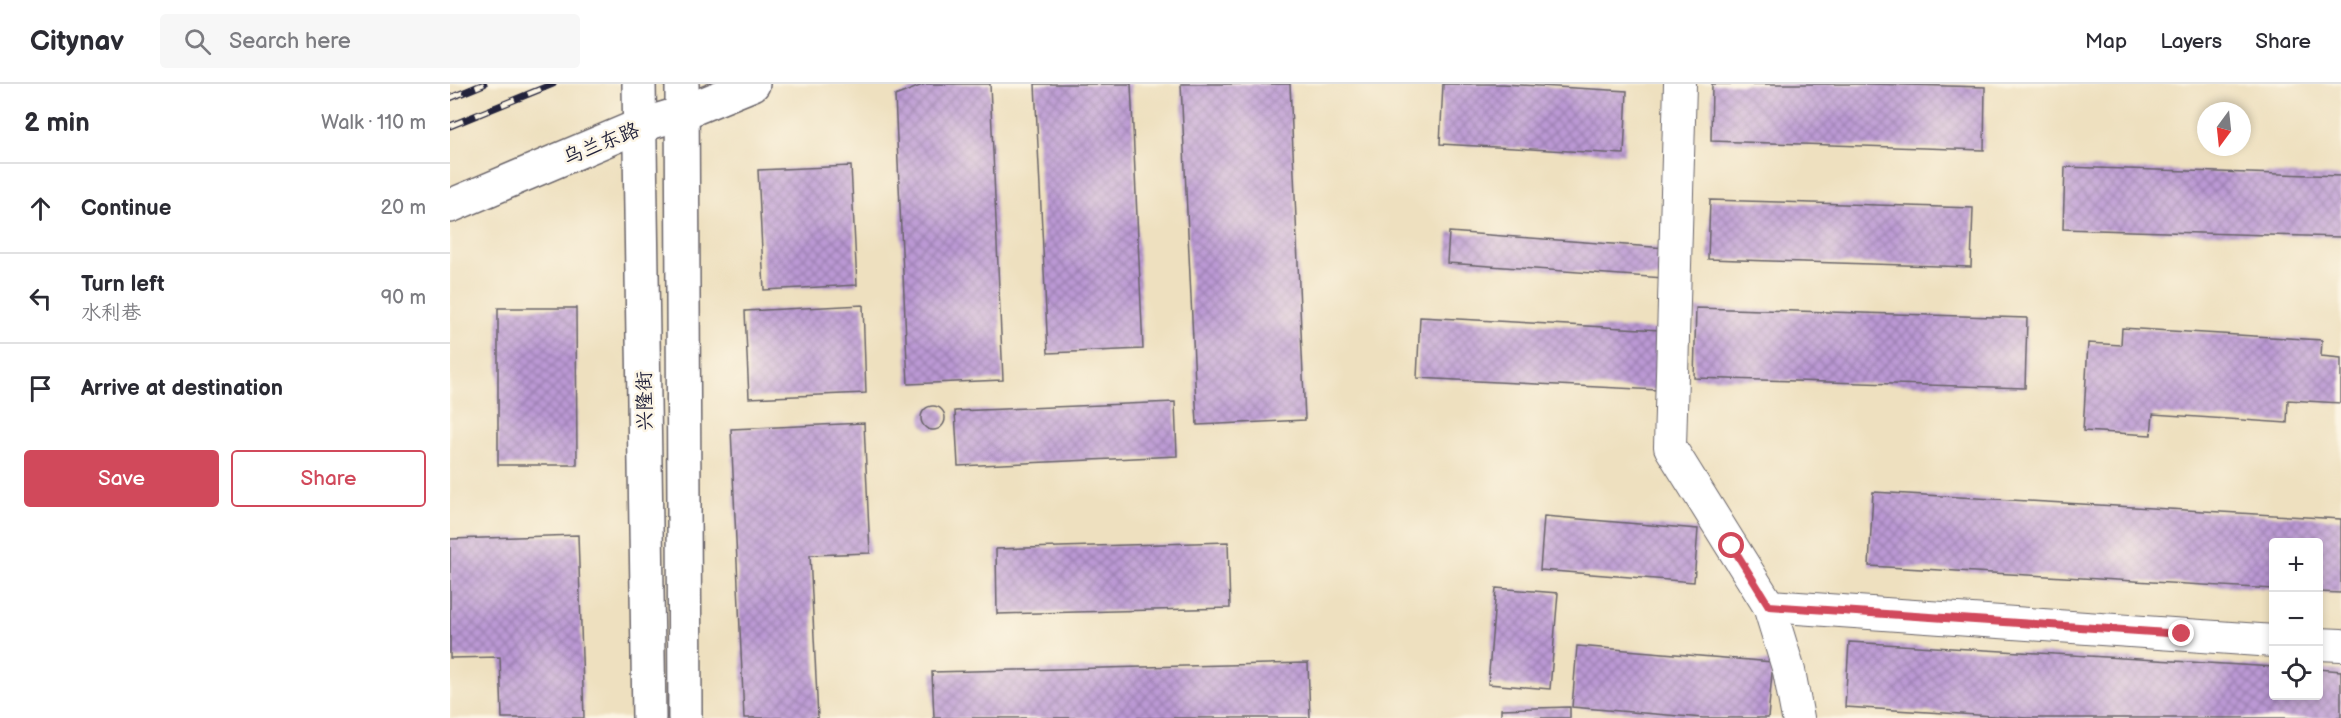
<!DOCTYPE html>
<html lang="en">
<head>
<meta charset="utf-8">
<style>
	body { margin:0; font-family:"Balsamiq Sans","LXGW WenKai TC",sans-serif; background:#f7f7f7; color:#2b2b33 }
	.controls { position:absolute; right:18px; bottom:18px; display:grid; overflow:hidden; border-radius:6px; box-shadow:0 3px 9px #0003 }
	.controls button { width:54px; height:54px; display:grid; place-items:center; padding:0; border:0; border-bottom:2px solid #e1e1e2; background:#fff; color:#2b2b33; font:30px sans-serif }
	.compass { position:absolute; left:1747px; top:18px; width:54px; height:54px; border-radius:50%; background:#fff; box-shadow:0 3px 9px #0003; rotate:195deg }
	.stop { position:absolute; width:18px; height:18px; margin:-14px; border:4px solid #d1495b; border-radius:50%; background:#fff }
	.stop.end { background:#d1495b; border-color:#fff; box-shadow:0 2px 6px #0008 }
	.list { margin:0; padding:0; list-style:none }
	h2 { display:flex; justify-content:space-between; align-items:center; height:78px; margin:0; padding:0 24px; font-size:26px }
	h2 small { font-size:20px; font-weight:400; color:#7c7c81 }
	.list li { display:grid; grid-template-columns:39px 1fr auto; gap:18px; align-items:center; box-sizing:border-box; height:90px; padding:0 24px; border-top:2px solid #e1e1e2 }
	.list b { display:block; font-size:22px; white-space:nowrap }
	.list p { margin:0; font-size:20px; white-space:nowrap; color:#7c7c81 }
	.list em { font-size:20px; font-style:normal; color:#7c7c81 }
	.actions { display:flex; gap:12px; padding:18px 24px }
	.actions a { flex:1; padding:14px 0; border:2px solid #d1495b; border-radius:6px; text-align:center; font-size:21px; color:#d1495b }
	.actions .main { background:#d1495b; color:#fff }
	.icon { flex:none; width:33px; height:33px; fill:none; stroke:currentColor; stroke-width:2; stroke-linecap:round; stroke-linejoin:round }
	.map { position:relative; flex:none; width:1891px; height:634px; overflow:hidden }
	header { display:flex; align-items:center; gap:36px; box-sizing:border-box; height:84px; padding:0 30px; background:#fff; border-bottom:2px solid #e1e1e2 }
	header strong { font-size:28px }
	nav { display:flex; gap:33px; margin-inline-start:auto; font-size:21px }
	.search { width:420px; height:54px; background:#f7f7f7; display:flex; align-items:center; gap:15px; box-sizing:border-box; padding:0 21px; border-radius:6px; color:#7c7c81; font-size:22px }
	main { display:flex }
	aside { flex:1; background:#fff }
	.map>svg:first-child { display:block }
	.building { fill:url(#building-cross-hatch) }
	.lines { fill:none; stroke-linecap:round; stroke-linejoin:round }
	.street-casing { stroke:#696469; stroke-width:34 }
	.secondary-casing { stroke:#696469; stroke-width:36 }
	.street { stroke:#fff; stroke-width:32 }
	.secondary { stroke:#fff; stroke-width:33 }
	.rail-casing { stroke:#22223b; stroke-width:7 }
	.rail { stroke:#fcf5e5; stroke-width:4.5; stroke-dasharray:14; stroke-linecap:butt }
	.route { stroke:#d1495b; stroke-width:8 }
	.labels { text-anchor:middle; stroke-width:5; stroke-linejoin:round; paint-order:stroke }
	.street-label { font-size:20px; fill:#22223b; stroke:#fcf5e5 }
</style>
</head>
<body>
<header>
<strong>Citynav</strong>
<div class="search"><svg class="icon" aria-label="search" viewBox="0 0 24 24"><circle cx="10" cy="10" r="6"/><path d="M15 15l6 6"/></svg>Search here</div>
<nav><a>Map</a><a>Layers</a><a>Share</a></nav>
</header>
<main>
<aside>
<h2>2 min<small>Walk · 110 m</small></h2>
<ul class="list">
<li><svg class="icon" aria-label="ahead" viewBox="0 0 24 24"><path d="M12 20V5M6 11l6-6 6 6"/></svg><div><b>Continue</b></div><em>20 m</em></li>
<li><svg class="icon" aria-label="left" viewBox="0 0 24 24"><path d="M17 20v-9H6M10 6l-5 5 5 5"/></svg><div><b>Turn left</b><p>水利巷</p></div><em>90 m</em></li>
<li><svg class="icon" aria-label="arrive" viewBox="0 0 24 24"><path d="M6 21V4h12l-3 4 3 4H6"/></svg><div><b>Arrive at destination</b></div></li>
</ul>
<div class="actions"><a class="main">Save</a><a>Share</a></div>
</aside>
<div class="map">
<svg width="1891" height="634" viewBox="0 0 1891 634">
	<defs>
		<pattern id="building-cross-hatch" width="8" height="8" patternUnits="userSpaceOnUse" patternTransform="scale(1.5)"><rect width="8" height="8" fill="#bb99d4"/><path d="M0 0l8 8M0 8l8-8" fill="none" stroke="#987cad"/></pattern>
	</defs>
	<rect width="100%" height="100%" fill="#fcf5e5"/>
	<filter id="ink" filterUnits="userSpaceOnUse"><feTurbulence type="fractalNoise" baseFrequency=".0167" numOctaves="2"/><feDisplacementMap in="SourceGraphic" scale="12" xChannelSelector="R" yChannelSelector="G"/><feConvolveMatrix kernelMatrix="1 2 1 2 8 2 1 2 1" color-interpolation-filters="sRGB"/></filter>
	<filter id="wash" filterUnits="userSpaceOnUse"><feTurbulence type="fractalNoise" baseFrequency=".008" numOctaves="4" result="noise"/><feDisplacementMap in="SourceGraphic" scale="24" xChannelSelector="R" yChannelSelector="G"/><feGaussianBlur stdDeviation="1.35" result="paint"/><feColorMatrix in="noise" values="0 0 0 0 0 0 0 0 0 0 0 0 0 0 0 0 0 1.4 0 .05"/><feComposite in="paint" operator="in"/></filter>
	<g filter="url(#wash)">
		<rect width="100%" height="100%" fill="#eee0bf"/>
		<g id="blocks">
			<g class="building">
				<polygon points="475,0 540,0 553,296 458,300 445,12"/>
				<polygon points="585,0 681,0 693,265 598,269"/>
				<polygon points="731,0 840,0 855,336 747,341"/>
				<polygon points="993,0 1053,0 1177,7 1174,70 990,60"/>
				<polygon points="1262,0 1420,0 1535,3 1534,66 1261,57"/>
				<polygon points="401,82 407,201 314,206 308,86"/>
				<polygon points="1615,83 1891,92 1891,153 1613,145"/>
				<polygon points="1260,116 1523,124 1521,183 1258,175"/>
				<polygon points="999,148 1216,164 1214,194 997,179"/>
				<polygon points="413,221 416,309 299,314 295,227"/>
				<polygon points="48,224 126,224 127,381 48,381"/>
				<polygon points="1246,224 1577,234 1575,304 1244,294"/>
				<polygon points="970,233 1210,246 1208,306 967,294"/>
				<polygon points="1672,244 1872,256 1871,272 1891,274 1891,319 1838,316 1837,339 1703,330 1701,351 1633,347 1638,259 1671,261"/>
				<polygon points="725,318 727,372 508,382 505,327"/>
				<circle cx="483" cy="334" r="12"/>
				<polygon points="414,339 420,469 360,471 368,634 294,634 281,345"/>
				<polygon points="1423,408 1891,435 1891,509 1868,508 1868,458 1824,458 1824,505 1419,482"/>
				<polygon points="1094,432 1248,445 1244,498 1090,486"/>
				<polygon points="128,451 134,634 52,634 50,573 0,574 0,455"/>
				<polygon points="778,458 780,524 547,530 546,465"/>
				<polygon points="1046,504 1108,509 1100,605 1038,600"/>
				<polygon points="1399,558 1824,583 1824,612 1868,612 1868,585 1891,587 1891,634 1577,634 1395,623"/>
				<polygon points="1127,562 1323,578 1318,634 1253,634 1122,623"/>
				<polygon points="858,579 860,634 484,634 482,588"/>
				<polygon points="1120,623 1120,634 1051,634 1051,625"/>
			</g>
		</g>
	</g>
	<g filter="url(#ink)">
		<use href="#blocks" fill-opacity="0" stroke="#696469" stroke-width="1.5"/>
		<g class="lines">
			<g class="street-casing">
				<g id="street">
					<polyline points="1230,0 1220,363 1319,522 1339,587 1348,634"/>
					<polyline points="1319,522 1824,557"/>
					<polyline points="1868,560 1891,561"/>
				</g>
			</g>
			<g class="secondary-casing">
				<g id="secondary">
					<polyline points="189,0 199,634"/>
					<polyline points="232,0 235,634"/>
					<polyline points="0,122 189,42 232,29 303,0"/>
				</g>
			</g>
			<use href="#street" class="street"/>
			<use href="#secondary" class="secondary"/>
			<g class="rail-casing">
				<g id="rail">
					<polyline points="0,14 34,0"/>
					<polyline points="0,42 103,0"/>
				</g>
			</g>
			<use href="#rail" class="rail"/>
		</g>
	</g>
	<g class="lines" filter="url(#ink)">
		<polyline class="route" points="1282,462 1319,522 1732,550"/>
	</g>
	<g class="labels">
		<g class="street-label">
			<text transform="translate(151 59) rotate(-22)" y="7">乌兰东路</text>
			<text transform="translate(194 317) rotate(-91)" y="7">兴隆街</text>
		</g>
	</g>
</svg>
<div class="controls">
<button>+</button>
<button>−</button>
<button><svg class="icon" aria-label="locate" viewBox="0 0 24 24"><circle cx="12" cy="12" r="6"/><path d="M12 2v4M12 18v4M2 12h4M18 12h4"/></svg></button>
</div>
<svg class="compass" viewBox="-18 -18 36 36"><path d="M0-13l5 13h-10z" fill="#e53935"/><path d="M0 13l5-13h-10z" fill="#7c7c81"/></svg>
<div class="stop" style="left:1282px;top:462px"></div>
<div class="stop end" style="left:1732px;top:550px"></div>
</div>
</main>
</body>
</html>
